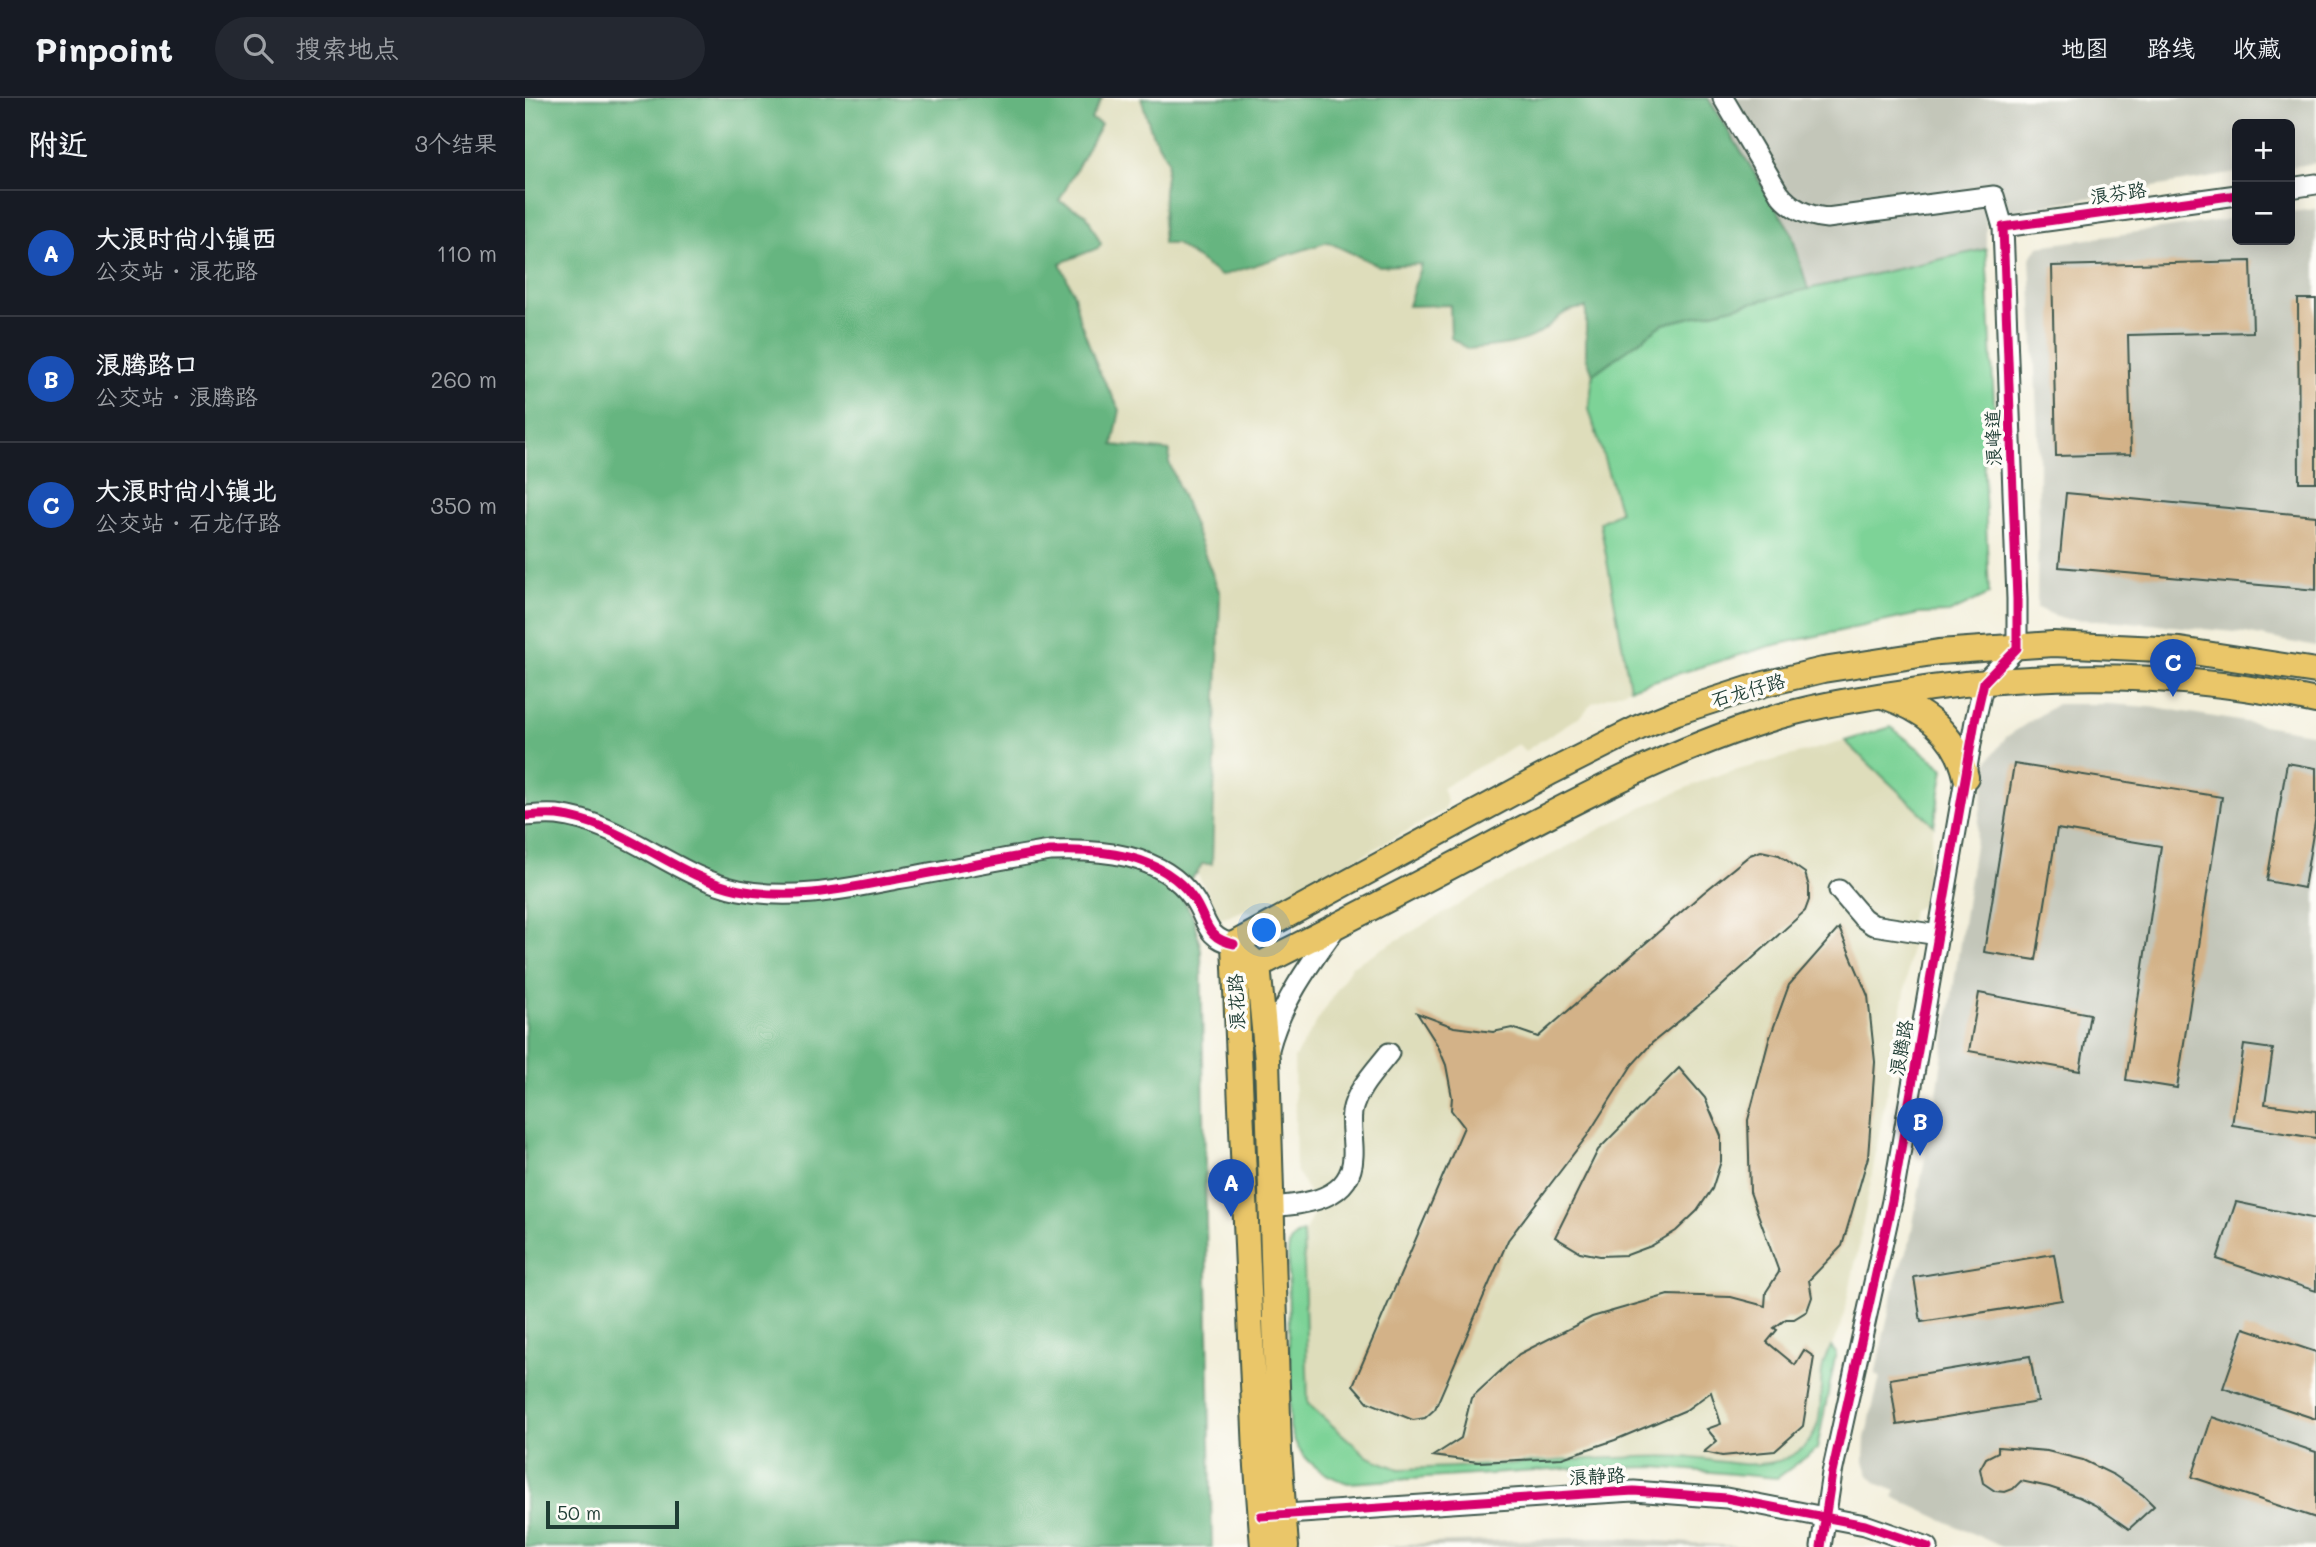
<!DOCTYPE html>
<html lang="zh">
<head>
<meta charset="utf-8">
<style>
	body { margin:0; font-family:Mali,"LXGW WenKai TC",sans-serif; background:#242831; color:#f1f3f6 }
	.controls { position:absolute; right:21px; top:21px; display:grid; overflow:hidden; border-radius:10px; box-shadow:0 4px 18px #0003 }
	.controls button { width:63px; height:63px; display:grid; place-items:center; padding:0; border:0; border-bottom:2px solid #363941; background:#171b24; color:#f1f3f6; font:35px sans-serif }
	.scale { position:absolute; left:21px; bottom:18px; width:133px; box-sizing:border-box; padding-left:7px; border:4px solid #1f3d34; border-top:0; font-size:19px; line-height:24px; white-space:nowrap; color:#1f3d34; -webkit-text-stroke:5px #fdfcf7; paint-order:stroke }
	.you { position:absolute; left:740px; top:833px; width:24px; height:24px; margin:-18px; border:5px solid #fff; border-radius:50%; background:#1a73e8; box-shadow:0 0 0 10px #1a73e833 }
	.badge { display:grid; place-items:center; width:46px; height:46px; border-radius:50%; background:#d93025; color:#fff; font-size:23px; font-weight:700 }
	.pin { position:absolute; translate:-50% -58px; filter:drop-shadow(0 2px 4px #0008) }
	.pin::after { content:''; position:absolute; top:37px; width:24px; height:21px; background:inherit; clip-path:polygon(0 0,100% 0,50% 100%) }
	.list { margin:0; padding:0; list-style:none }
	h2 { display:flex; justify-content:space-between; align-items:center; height:91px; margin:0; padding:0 28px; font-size:30px }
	h2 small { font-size:23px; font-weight:400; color:#9ea1a6 }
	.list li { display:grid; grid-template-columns:46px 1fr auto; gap:21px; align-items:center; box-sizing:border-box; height:126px; padding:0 28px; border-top:2px solid #363941 }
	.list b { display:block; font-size:26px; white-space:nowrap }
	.list p { margin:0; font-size:23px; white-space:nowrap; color:#9ea1a6 }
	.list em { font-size:23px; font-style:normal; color:#9ea1a6 }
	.icon { flex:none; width:38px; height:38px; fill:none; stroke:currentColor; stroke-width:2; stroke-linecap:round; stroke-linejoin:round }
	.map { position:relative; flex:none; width:1791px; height:1449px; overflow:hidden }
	header { display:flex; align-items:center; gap:42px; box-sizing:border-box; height:98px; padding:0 35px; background:#171b24; border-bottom:2px solid #363941 }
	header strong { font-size:33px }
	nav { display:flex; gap:38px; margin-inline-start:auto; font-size:24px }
	.search { width:490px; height:63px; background:#242831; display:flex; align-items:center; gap:18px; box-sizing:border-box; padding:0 24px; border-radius:38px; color:#9ea1a6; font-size:26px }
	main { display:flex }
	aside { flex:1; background:#171b24 }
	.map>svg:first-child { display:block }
	.built { fill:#deddbb }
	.industrial { fill:#c3c6b9 }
	.green { fill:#7dd397; stroke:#4e8866; stroke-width:2 }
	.forest { fill:#66b580; stroke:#42795a; stroke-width:2 }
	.building { fill:#d3b288 }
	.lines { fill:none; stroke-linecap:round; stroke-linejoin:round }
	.minor-casing { stroke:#3f584d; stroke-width:23 }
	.major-casing { stroke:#3f584d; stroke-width:28 }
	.minor { stroke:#fff; stroke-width:19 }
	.major { stroke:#eac669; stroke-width:24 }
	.cycleway-casing { stroke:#fdfcf7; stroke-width:13 }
	.cycleway { stroke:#d6006c; stroke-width:9 }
	.labels { text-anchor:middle; stroke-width:7; stroke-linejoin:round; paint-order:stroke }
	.street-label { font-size:19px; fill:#1f3d34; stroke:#fdfcf7 }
</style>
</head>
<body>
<header>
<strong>Pinpoint</strong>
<div class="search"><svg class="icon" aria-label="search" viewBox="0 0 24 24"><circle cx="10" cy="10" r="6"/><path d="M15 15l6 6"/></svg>搜索地点</div>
<nav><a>地图</a><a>路线</a><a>收藏</a></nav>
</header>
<main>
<aside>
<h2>附近<small>3个结果</small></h2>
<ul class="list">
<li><span class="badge" style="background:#1a4fb4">A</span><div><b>大浪时尚小镇西</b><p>公交站 · 浪花路</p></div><em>110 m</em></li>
<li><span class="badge" style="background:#1a4fb4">B</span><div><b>浪腾路口</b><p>公交站 · 浪腾路</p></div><em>260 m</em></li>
<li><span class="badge" style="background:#1a4fb4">C</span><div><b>大浪时尚小镇北</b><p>公交站 · 石龙仔路</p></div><em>350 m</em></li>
</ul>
</aside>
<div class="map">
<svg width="1791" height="1449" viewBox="0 0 1791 1449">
	<rect width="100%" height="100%" fill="#fdfcf7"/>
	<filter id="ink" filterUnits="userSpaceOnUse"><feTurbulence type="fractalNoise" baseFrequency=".0143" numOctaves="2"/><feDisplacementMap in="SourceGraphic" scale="14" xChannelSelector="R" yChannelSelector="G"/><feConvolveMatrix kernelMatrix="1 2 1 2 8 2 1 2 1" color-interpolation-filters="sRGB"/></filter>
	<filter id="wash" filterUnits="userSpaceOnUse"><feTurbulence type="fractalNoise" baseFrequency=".00686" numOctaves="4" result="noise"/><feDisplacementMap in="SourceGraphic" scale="28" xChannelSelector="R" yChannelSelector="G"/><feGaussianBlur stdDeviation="1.57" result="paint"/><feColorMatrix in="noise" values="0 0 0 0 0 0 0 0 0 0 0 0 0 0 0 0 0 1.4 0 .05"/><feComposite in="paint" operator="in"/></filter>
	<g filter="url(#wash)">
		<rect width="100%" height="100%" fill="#f3efdb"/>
		<g class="built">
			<polygon points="577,0 616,0 627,35 643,62 639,93 638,146 651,146 696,178 803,144 854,168 897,165 926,207 1013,235 1036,215 1048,210 1062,210 1061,258 1068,276 1064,311 1095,415 1075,424 1105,590 1067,605 1058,616 1000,653 993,646 917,690 922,703 920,712 732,816 720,812 695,821 672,775 677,766 686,766 645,353 588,348 574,274 562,246 549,196 534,165 572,150 534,103 576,27 566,21"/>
			<polygon points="1320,643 1409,727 1397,807 1387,813 1381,838 1386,844 1381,888 1333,1153 1317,1224 1310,1243 1299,1259 1296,1273 1297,1313 1289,1338 1271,1355 1246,1366 1130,1359 874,1371 843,1359 783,1306 777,1140 789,1114 785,1096 771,1072 769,960 827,868 954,795 1119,708 1187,679"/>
		</g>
		<g class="industrial">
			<polygon points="1183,0 1791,0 1791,65 1765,69 1765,26 1712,26 1712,75 1461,117 1461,151 1283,191 1266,134"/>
			<polygon points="1791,111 1791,549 1721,535 1594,523 1538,521 1512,510 1514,362 1505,160 1514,148 1712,120 1712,142 1765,142 1765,114"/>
			<polygon points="1532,606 1584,606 1636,610 1791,636 1791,1449 1477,1449 1368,1399 1371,1393 1353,1386 1344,1377 1339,1364 1340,1340 1355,1279 1350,1277 1371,1181 1385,1142 1412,995 1463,663 1481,639"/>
			<polygon points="1075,1439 1226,1449 860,1449 880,1446"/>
		</g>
		<g class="green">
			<polygon points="1461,151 1471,342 1458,351 1464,496 1424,515 1394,516 1245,548 1105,590 1075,424 1095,414 1064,311 1068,276 1138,226 1283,191"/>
			<polygon points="1366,629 1419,671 1409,727 1320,643"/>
			<path d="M778 1134 783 1306 843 1359 874 1371C947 1370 1019 1362 1092 1360 1117 1359 1142 1357 1167 1360 1200 1363 1240 1375 1271 1355 1313 1327 1283 1283 1306 1249L1311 1255 1292 1351 1252 1380 1131 1369 1042 1371 823 1385C795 1377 771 1358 765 1329L763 1155C764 1143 767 1138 778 1134Z"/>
		</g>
		<g class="forest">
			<polygon points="0,0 577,0 566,21 576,26 534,103 561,116 576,146 573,150 535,165 549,196 554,220 574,273 595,312 588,347 645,353 644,364 695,496 687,766 677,766 672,775 652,792 668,818 676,852 687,1449 0,1449"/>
			<path d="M616 0H1183L1266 134 1283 191 1138 226 1068 276 1061 258V210C1034 211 1034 223 1014 235 993 248 967 248 943 251L926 240 925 207 883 208 896 166 854 168 803 144 696 178 651 146H638L639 93 643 63 627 35Z"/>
		</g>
		<g id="blocks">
			<g class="building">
				<polygon points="1726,163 1728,234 1603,237 1606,356 1531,358 1527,168"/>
				<polygon points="1773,201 1791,201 1791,384 1774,384"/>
				<polygon points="1541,395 1791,418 1791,492 1534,469"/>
				<polygon points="1762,665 1791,670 1791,718 1779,790 1742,783"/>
				<polygon points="1489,666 1697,699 1652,990 1601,982 1636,748 1532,731 1511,862 1459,854"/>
				<polygon points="1236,753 1254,757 1280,775 1284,789 1284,802 1280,813 1190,894 1127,945 1107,967 1062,1038 983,1142 910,1311 900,1320 888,1322 843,1304 828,1287 939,1029 926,1012 927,999 921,967 913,948 892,915 929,929 968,934 987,930 1013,939 1178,795 1225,757"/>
				<polygon points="1314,830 1343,898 1350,964 1343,1059 1317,1148 1284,1182 1287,1199 1282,1213 1269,1221 1261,1221 1249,1230 1252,1232 1242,1244 1270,1267 1279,1252 1289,1259 1278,1328 1250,1353 1197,1358 1179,1354 1192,1343 1182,1331 1196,1326 1186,1294 1161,1312 1090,1342 1037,1360 953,1364 908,1358 936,1340 946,1300 994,1256 1067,1219 1143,1197 1206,1199 1240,1208 1241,1194 1254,1174 1225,1094 1223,1022 1244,942 1264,887"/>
				<polygon points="1454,895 1565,916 1555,973 1444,953"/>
				<polygon points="1719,947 1748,951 1740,1006 1791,1013 1791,1040 1707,1027"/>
				<polygon points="1154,970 1180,1000 1196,1038 1196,1063 1187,1091 1172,1113 1151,1133 1126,1148 1102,1157 1075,1158 1055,1154 1030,1139 1073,1052"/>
				<polygon points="1711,1104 1791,1121 1791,1193 1692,1161"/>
				<polygon points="1529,1156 1537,1202 1396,1224 1389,1179"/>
				<polygon points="1719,1230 1791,1254 1791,1321 1698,1290"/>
				<polygon points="1505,1258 1513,1304 1372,1327 1365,1281"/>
				<polygon points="1687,1319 1791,1354 1791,1420 1667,1379"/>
				<polygon points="1473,1349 1522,1353 1558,1362 1589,1377 1618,1397 1629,1408 1604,1431 1570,1407 1554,1399 1524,1389 1496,1383 1488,1391 1480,1394 1470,1393 1458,1385 1455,1371 1461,1360 1473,1354"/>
			</g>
		</g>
	</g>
	<g filter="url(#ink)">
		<use href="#blocks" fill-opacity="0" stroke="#3f584d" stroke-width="2"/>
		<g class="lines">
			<g class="minor-casing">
				<g id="minor">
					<path d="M1198 0 1254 95C1266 111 1282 118 1302 120L1469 98 1478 129 1492 501V550L1459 584 1450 623 1367 1103 1307 1375 1296 1449"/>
					<polyline points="1765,90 1791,86"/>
					<polyline points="1478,129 1712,97"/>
					<path d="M0 718C11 717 21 716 32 717 97 724 150 779 214 792 267 803 320 791 372 781 423 772 474 761 525 753 575 751 636 755 668 800 683 821 679 840 709 846"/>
					<polyline points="1314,792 1338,820 1348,827 1413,837"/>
					<path d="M744 951C756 905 784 867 812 828"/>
					<path d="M746 1109C780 1106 827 1102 828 1058 829 1044 825 1029 827 1014 831 992 851 972 864 955"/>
					<polyline points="747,1417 1060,1396 1109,1393 1201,1400 1340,1427 1403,1449"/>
				</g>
			</g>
			<g class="major-casing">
				<g id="major">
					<path d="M1358 598C1398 611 1432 636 1441 679"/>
					<polyline points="709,846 1026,674 1115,629 1152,614 1239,586 1298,572 1414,554 1528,546 1655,552 1791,573"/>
					<path d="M720 874C798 835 876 795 953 754 1042 707 1132 659 1227 627 1272 611 1319 603 1366 596 1508 573 1650 572 1791 603"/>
					<polyline points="738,1449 731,1355 709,846 733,867 742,962 754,1353 761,1449"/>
				</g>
			</g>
			<use href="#minor" class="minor"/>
			<use href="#major" class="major"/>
			<g class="cycleway-casing">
				<g id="cycleway">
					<path d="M0 718C11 717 21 716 32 717 97 724 150 779 214 792 267 803 320 791 372 781 423 772 474 761 525 753 575 751 636 755 668 800 683 821 679 840 709 846"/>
					<polyline points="736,1418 1060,1396 1109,1393 1201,1400 1340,1427 1403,1449"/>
					<polyline points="1296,1449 1307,1375 1367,1103 1450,623 1459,584 1492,550 1492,501 1478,129 1712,97"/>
				</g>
			</g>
			<use href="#cycleway" class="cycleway"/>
		</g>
	</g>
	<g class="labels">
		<g class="street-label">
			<text transform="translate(1593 95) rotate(-8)" y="7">浪芬路</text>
			<text transform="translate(1468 340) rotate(-92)" y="7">浪峰道</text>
			<text transform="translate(1223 592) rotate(-16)" y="7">石龙仔路</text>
			<text transform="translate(711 904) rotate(-93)" y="7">浪花路</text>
			<text transform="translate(1376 950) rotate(-80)" y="7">浪腾路</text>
			<text transform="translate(1072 1378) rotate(-3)" y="7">浪静路</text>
		</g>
	</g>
</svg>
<div class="controls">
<button>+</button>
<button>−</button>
</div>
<div class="scale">50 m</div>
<div class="you"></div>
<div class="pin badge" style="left:706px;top:1119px;background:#1a4fb4">A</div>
<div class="pin badge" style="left:1395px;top:1058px;background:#1a4fb4">B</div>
<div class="pin badge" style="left:1648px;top:599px;background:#1a4fb4">C</div>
</div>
</main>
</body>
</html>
